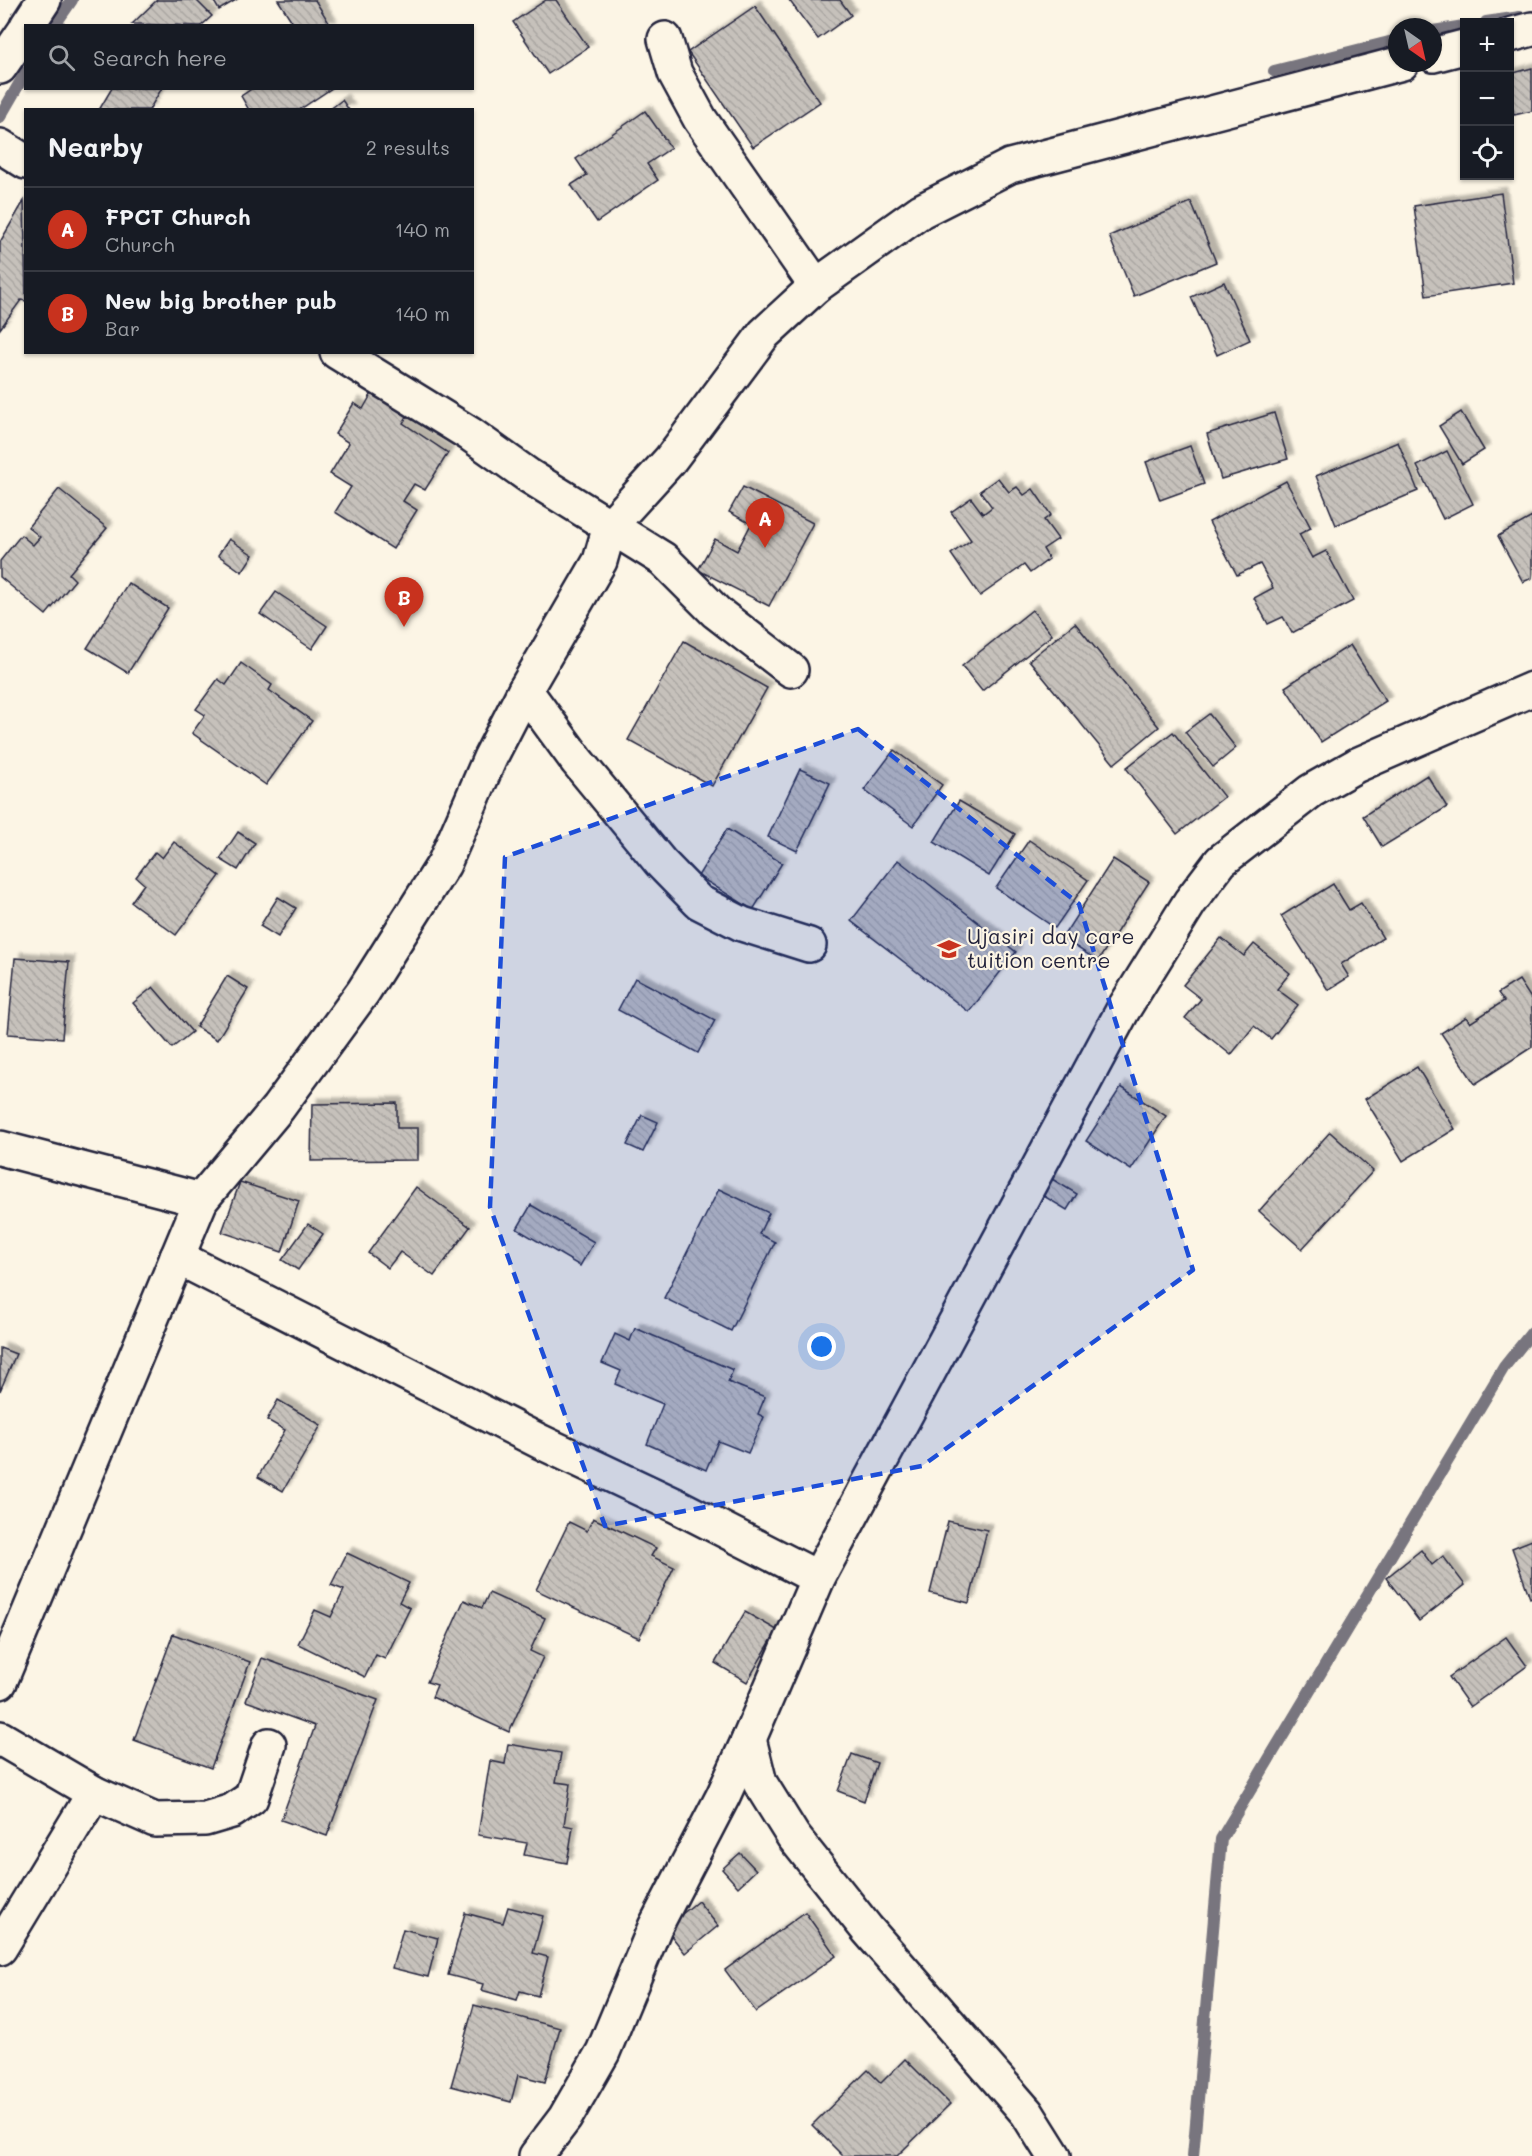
<!DOCTYPE html>
<html lang="en">
<head>
<meta charset="utf-8">
<style>
	body { margin:0; font-family:Mali,sans-serif; background:#242831; color:#f1f3f6 }
	.controls { position:absolute; right:18px; top:18px; display:grid; overflow:hidden; border-radius:0px; box-shadow:0 2px 4px #0004 }
	.controls button { width:54px; height:54px; display:grid; place-items:center; padding:0; border:0; border-bottom:2px solid #363941; background:#171b24; color:#f1f3f6; font:30px sans-serif }
	.compass { position:absolute; left:1388px; top:18px; width:54px; height:54px; border-radius:50%; background:#171b24; box-shadow:0 2px 4px #0004; rotate:146deg }
	.you { position:absolute; left:822px; top:1347px; width:21px; height:21px; margin:-15px; border:4px solid #fff; border-radius:50%; background:#1a73e8; box-shadow:0 0 0 9px #1a73e833 }
	.badge { display:grid; place-items:center; width:39px; height:39px; border-radius:50%; background:#c8321e; color:#fff; font-size:20px; font-weight:700 }
	.pin { position:absolute; translate:-50% -50px; filter:drop-shadow(0 2px 3px #0008) }
	.pin::after { content:''; position:absolute; top:32px; width:21px; height:18px; background:inherit; clip-path:polygon(0 0,100% 0,50% 100%) }
	.list { margin:0; padding:0; list-style:none }
	h2 { display:flex; justify-content:space-between; align-items:center; height:78px; margin:0; padding:0 24px; font-size:26px }
	h2 small { font-size:20px; font-weight:400; color:#9ea1a6 }
	.list li { display:grid; grid-template-columns:39px 1fr auto; gap:18px; align-items:center; box-sizing:border-box; height:84px; padding:0 24px; border-top:2px solid #363941 }
	.list b { display:block; font-size:22px; white-space:nowrap }
	.list p { margin:0; font-size:20px; white-space:nowrap; color:#9ea1a6 }
	.list em { font-size:20px; font-style:normal; color:#9ea1a6 }
	.icon { flex:none; width:33px; height:33px; fill:none; stroke:currentColor; stroke-width:2; stroke-linecap:round; stroke-linejoin:round }
	.map { position:relative; flex:none; width:1532px; height:2156px; overflow:hidden }
	.search { position:absolute; background:#171b24; box-shadow:0 2px 4px #0004; left:24px; top:24px; width:450px; height:66px; display:flex; align-items:center; gap:15px; box-sizing:border-box; padding:0 21px; border-radius:0px; color:#9ea1a6; font-size:22px }
	.panel { position:absolute; background:#171b24; box-shadow:0 2px 4px #0004; left:24px; top:108px; width:450px; height:246px; border-radius:0px }
	.map>svg:first-child { display:block }
	.lines { fill:none; stroke-linecap:round; stroke-linejoin:round }
	.stream { stroke:#78757e; stroke-width:12 }
	.building { fill:url(#building-back-hatch); stroke:#22223b; stroke-width:1.5; filter:url(#shadow) }
	.minor-casing { stroke:#22223b; stroke-width:38 }
	.minor { stroke:#fcf5e5; stroke-width:33 }
	.marked { fill:#1d4ed8; fill-opacity:0.2; stroke:#1d4ed8; stroke-width:4.5; stroke-dasharray:12 8; stroke-linejoin:round }
	.labels { text-anchor:middle; stroke-width:4.5; stroke-linejoin:round; paint-order:stroke }
	.poi-label { font-size:21px; fill:#22223b; stroke:#fcf5e5; text-anchor:start }
</style>
</head>
<body>
<div class="map">
<svg width="1532" height="2156" viewBox="0 0 1532 2156">
	<defs>
		<pattern id="building-back-hatch" width="6" height="6" patternUnits="userSpaceOnUse" patternTransform="scale(1.5)"><rect width="6" height="6" fill="#c6c1bb"/><path d="M-1 5l2 2M0 0l6 6M5-1l2 2" fill="none" stroke="#aaa6a2"/></pattern>
		<filter id="shadow"><feDropShadow dx="5.5" dy="-5.5" stdDeviation="1.5" flood-color="#0004"/></filter>
	</defs>
	<rect width="100%" height="100%" fill="#fcf5e5"/>
	<filter id="ink" filterUnits="userSpaceOnUse"><feTurbulence type="fractalNoise" baseFrequency=".0167" numOctaves="2"/><feDisplacementMap in="SourceGraphic" scale="12" xChannelSelector="R" yChannelSelector="G"/><feConvolveMatrix kernelMatrix="1 2 1 2 8 2 1 2 1" color-interpolation-filters="sRGB"/></filter>
	<g filter="url(#ink)">
		<g class="lines">
			<g class="stream">
				<polyline points="1486,22 1520,17"/>
				<polyline points="54,26 72,0"/>
				<polyline points="1433,31 1464,26"/>
				<polyline points="1274,71 1397,40"/>
				<polyline points="0,117 26,72"/>
				<polyline points="1193,2156 1221,1839 1504,1367 1532,1332"/>
			</g>
		</g>
		<g class="building">
			<polygon points="157,0 196,0 212,16 201,26 132,24"/>
			<polygon points="213,0 236,0 219,10"/>
			<polygon points="278,0 315,0 331,26 295,26"/>
			<polygon points="546,0 556,0 588,47 548,74 513,22"/>
			<polygon points="789,0 840,0 851,15 818,39"/>
			<polygon points="755,6 820,102 753,147 688,52"/>
			<polygon points="1532,68 1532,111 1514,115 1510,96 1510,74"/>
			<polygon points="112,88 162,88 149,110 99,110"/>
			<polygon points="253,88 332,88 299,110 249,110 241,96"/>
			<polygon points="342,100 349,110 329,110"/>
			<polygon points="645,111 671,148 647,164 658,180 597,222 571,185 587,175 576,159"/>
			<polygon points="1501,193 1513,283 1426,296 1414,206"/>
			<polygon points="24,201 26,301 21,300 0,329 0,242"/>
			<polygon points="1191,202 1216,262 1134,296 1109,236"/>
			<polygon points="1224,282 1250,340 1217,355 1191,297"/>
			<polygon points="372,393 408,415 403,423 448,453 425,490 414,484 403,501 417,510 393,549 335,512 351,487 330,474 349,443 335,434 354,403 363,409"/>
			<polygon points="1461,412 1484,450 1462,464 1439,426"/>
			<polygon points="1274,413 1288,459 1221,479 1207,434"/>
			<polygon points="1398,442 1418,491 1336,525 1316,476"/>
			<polygon points="1190,446 1204,484 1160,500 1146,462"/>
			<polygon points="1447,451 1473,504 1443,519 1417,466"/>
			<polygon points="998,478 1009,492 1017,487 1024,495 1033,489 1051,515 1044,520 1058,539 1043,549 1049,559 1030,573 1024,565 980,596 951,554 971,540 951,512 971,498 983,514 992,507 980,491"/>
			<polygon points="1286,481 1311,528 1299,534 1312,558 1326,551 1353,601 1292,633 1283,617 1268,624 1254,598 1273,588 1260,564 1237,575 1209,522"/>
			<polygon points="743,487 813,523 769,606 698,570 715,539 737,551 751,524 729,512"/>
			<polygon points="59,489 107,528 69,574 75,580 46,615 0,577 0,561 21,535 33,545 40,537 28,527"/>
			<polygon points="1532,517 1532,578 1523,582 1498,536"/>
			<polygon points="229,539 253,555 242,572 218,555"/>
			<polygon points="128,583 168,608 128,673 87,648"/>
			<polygon points="276,592 327,626 312,649 260,614"/>
			<polygon points="1032,610 1052,635 982,691 962,666"/>
			<polygon points="1075,623 1159,727 1114,764 1029,660"/>
			<polygon points="684,641 767,688 712,786 628,740"/>
			<polygon points="1350,645 1386,701 1321,742 1285,687"/>
			<polygon points="241,663 272,685 269,690 312,721 266,785 192,733 205,715 196,709 218,679 226,685"/>
			<polygon points="1209,714 1236,748 1213,767 1185,732"/>
			<polygon points="1173,732 1224,797 1177,834 1126,768"/>
			<polygon points="894,750 942,785 913,826 864,790"/>
			<polygon points="800,769 830,783 797,851 768,837"/>
			<polygon points="1427,775 1447,807 1382,847 1363,816"/>
			<polygon points="959,801 1015,834 989,876 934,842"/>
			<polygon points="727,829 782,863 753,910 698,876"/>
			<polygon points="238,832 255,843 238,870 220,859"/>
			<polygon points="1029,840 1088,880 1055,928 996,888"/>
			<polygon points="174,842 220,876 176,935 131,902 144,884 136,877 155,852 162,858"/>
			<polygon points="1113,859 1149,882 1098,961 1062,938"/>
			<polygon points="898,860 1016,952 969,1012 851,921"/>
			<polygon points="1333,884 1349,910 1361,903 1383,938 1341,964 1349,977 1328,990 1281,916"/>
			<polygon points="278,897 296,908 278,937 260,926"/>
			<polygon points="1221,938 1244,956 1254,944 1290,973 1277,989 1298,1005 1271,1039 1254,1026 1231,1055 1185,1018 1201,999 1183,985"/>
			<polygon points="15,958 69,962 62,1038 8,1034"/>
			<polygon points="227,976 248,989 217,1040 196,1027"/>
			<polygon points="635,978 715,1020 698,1053 618,1010"/>
			<polygon points="1519,980 1532,1000 1532,1047 1475,1084 1441,1033 1466,1017 1470,1023 1504,1001 1498,993"/>
			<polygon points="153,987 192,1032 172,1048 133,1003"/>
			<polygon points="1417,1067 1455,1129 1403,1161 1365,1099"/>
			<polygon points="1121,1087 1166,1116 1131,1170 1086,1141"/>
			<polygon points="397,1103 397,1128 418,1128 418,1160 311,1161 312,1104"/>
			<polygon points="642,1115 658,1122 643,1152 627,1145"/>
			<polygon points="1330,1132 1373,1171 1302,1249 1259,1211"/>
			<polygon points="1047,1176 1077,1194 1067,1210 1037,1192"/>
			<polygon points="240,1182 299,1201 282,1252 222,1232"/>
			<polygon points="416,1187 470,1227 434,1276 400,1252 388,1268 368,1253"/>
			<polygon points="719,1189 769,1213 759,1234 775,1242 731,1331 664,1298"/>
			<polygon points="531,1205 594,1242 580,1266 517,1229"/>
			<polygon points="308,1224 323,1234 298,1270 282,1260"/>
			<polygon points="635,1328 733,1370 728,1382 765,1397 758,1414 764,1417 748,1453 718,1441 706,1470 647,1444 663,1404 615,1384 621,1371 602,1363 615,1334 630,1341"/>
			<polygon points="0,1348 16,1354 0,1391"/>
			<polygon points="278,1400 321,1425 283,1491 258,1477 285,1430 267,1420"/>
			<polygon points="593,1518 656,1548 651,1556 674,1567 639,1638 536,1590 569,1522 587,1531"/>
			<polygon points="948,1521 987,1530 969,1603 930,1593"/>
			<polygon points="1532,1540 1532,1597 1530,1598 1512,1548"/>
			<polygon points="1421,1550 1432,1565 1443,1556 1465,1585 1419,1621 1386,1578"/>
			<polygon points="347,1553 409,1583 399,1602 410,1608 385,1659 376,1655 365,1677 298,1644 315,1610 331,1617 344,1590 331,1585"/>
			<polygon points="489,1593 545,1618 530,1651 543,1657 509,1732 432,1697 437,1685 427,1682 464,1600 482,1608"/>
			<polygon points="745,1612 777,1630 747,1682 715,1663"/>
			<polygon points="173,1634 250,1662 211,1768 134,1740"/>
			<polygon points="1506,1637 1527,1666 1470,1707 1449,1677"/>
			<polygon points="262,1658 378,1700 327,1836 281,1820 315,1726 246,1701"/>
			<polygon points="508,1744 561,1753 556,1782 570,1784 564,1825 573,1827 567,1863 524,1855 527,1843 478,1835 490,1761 505,1764"/>
			<polygon points="852,1754 877,1763 864,1801 838,1791"/>
			<polygon points="740,1853 756,1870 738,1887 722,1869"/>
			<polygon points="698,1901 718,1926 685,1953 665,1928"/>
			<polygon points="508,1907 543,1916 533,1953 548,1957 538,1996 520,1991 517,2000 481,1990 483,1984 448,1975 465,1913 503,1923"/>
			<polygon points="805,1912 836,1956 756,2012 725,1970"/>
			<polygon points="403,1929 438,1938 428,1977 392,1968"/>
			<polygon points="474,2005 560,2028 545,2082 518,2075 511,2102 451,2086"/>
			<polygon points="905,2059 950,2104 897,2156 843,2156 812,2125 868,2070 881,2083"/>
		</g>
		<g class="lines">
			<g class="minor-casing">
				<g id="minor">
					<polyline points="27,26 44,0"/>
					<polyline points="1510,35 1532,29"/>
					<polyline points="665,39 675,73 700,119 816,286"/>
					<polyline points="1433,55 1464,47"/>
					<polyline points="0,67 26,29"/>
					<polyline points="0,146 26,162"/>
					<polyline points="337,352 470,434 529,476 663,559 716,612 791,670"/>
					<polyline points="525,690 577,761 661,863 699,902 742,924 809,945"/>
					<polyline points="0,1148 201,1200"/>
					<polyline points="177,1257 541,1442 677,1506 818,1578"/>
					<polyline points="0,1682 201,1200 278,1108 363,992 444,864 490,758 525,690 600,561 610,526 670,460 764,334 816,286 921,211 1010,166 1402,63"/>
					<polyline points="0,1738 94,1793 155,1820 205,1819 232,1811 251,1798 269,1745"/>
					<polyline points="749,1739 760,1783 793,1836 867,1929 1027,2113 1054,2156"/>
					<polyline points="0,1948 94,1793"/>
					<polyline points="536,2156 565,2118 603,2052 655,1927 723,1796 749,1739 818,1578 1123,1010 1190,902 1221,861 1311,791 1357,765 1532,689"/>
				</g>
			</g>
			<use href="#minor" class="minor"/>
		</g>
	</g>
	<path class="marked" d="M858 729 1079 904 1193 1270 922 1466 605 1526 490 1207 505 857Z"/>
	<defs>
		<g id="school-bare" transform="scale(1.8)"><path d="M0-5L7-2L0 1L-7-2ZM-4 1L0 2.5L4 1V4Q0 6-4 4Z" fill="#c8321e" stroke="#fcf5e5" stroke-width="2.5" paint-order="stroke"/></g>
	</defs>
	<g fill-rule="evenodd">
		<use href="#school-bare" x="949" y="949"/>
	</g>
	<g class="labels">
		<g class="poi-label">
			<text x="967" y="944">Ujasiri day care<tspan x="967" dy="24">tuition centre</tspan></text>
		</g>
	</g>
</svg>
<div class="controls">
<button>+</button>
<button>−</button>
<button><svg class="icon" aria-label="locate" viewBox="0 0 24 24"><circle cx="12" cy="12" r="6"/><path d="M12 2v4M12 18v4M2 12h4M18 12h4"/></svg></button>
</div>
<svg class="compass" viewBox="-18 -18 36 36"><path d="M0-13l5 13h-10z" fill="#e53935"/><path d="M0 13l5-13h-10z" fill="#9ea1a6"/></svg>
<div class="you"></div>
<div class="pin badge" style="left:765px;top:548px">A</div>
<div class="pin badge" style="left:404px;top:627px">B</div>
<div class="search"><svg class="icon" aria-label="search" viewBox="0 0 24 24"><circle cx="10" cy="10" r="6"/><path d="M15 15l6 6"/></svg>Search here</div>
<section class="panel">
<h2>Nearby<small>2 results</small></h2>
<ul class="list">
<li><span class="badge">A</span><div><b>FPCT Church</b><p>Church</p></div><em>140 m</em></li>
<li><span class="badge">B</span><div><b>New big brother pub</b><p>Bar</p></div><em>140 m</em></li>
</ul>
</section>
</div>
</body>
</html>
